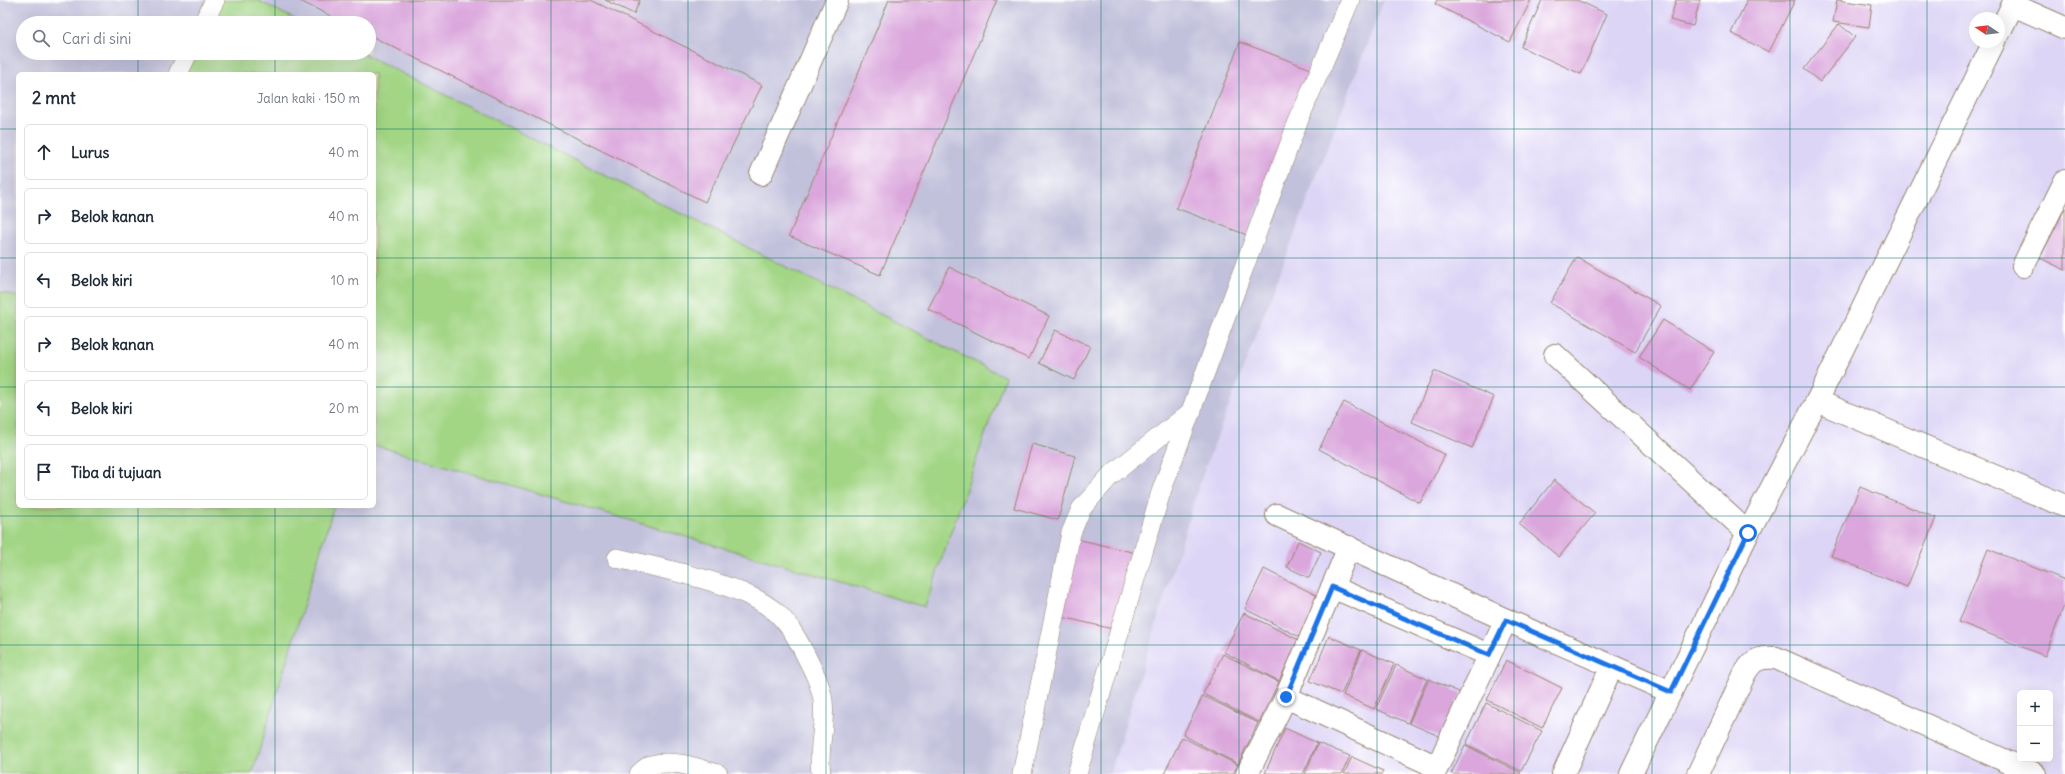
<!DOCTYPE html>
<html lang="id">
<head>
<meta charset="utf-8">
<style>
	body { margin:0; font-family:Delius,sans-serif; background:#f2f2f3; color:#1f2937 }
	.controls { position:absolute; right:12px; bottom:12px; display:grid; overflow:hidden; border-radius:6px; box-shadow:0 4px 16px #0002 }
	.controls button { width:36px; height:36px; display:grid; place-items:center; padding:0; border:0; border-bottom:1px solid #e0e1e3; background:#fff; color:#1f2937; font:20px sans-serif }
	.compass { position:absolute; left:1969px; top:12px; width:36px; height:36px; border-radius:50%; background:#fff; box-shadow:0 4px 16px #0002; rotate:283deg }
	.stop { position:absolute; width:12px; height:12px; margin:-9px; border:3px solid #1a73e8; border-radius:50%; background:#fff }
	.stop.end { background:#1a73e8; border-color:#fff; box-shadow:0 1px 4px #0008 }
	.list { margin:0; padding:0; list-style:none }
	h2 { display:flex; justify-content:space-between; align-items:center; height:52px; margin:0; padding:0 16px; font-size:17px }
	h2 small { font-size:13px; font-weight:400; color:#747a83 }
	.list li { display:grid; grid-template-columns:26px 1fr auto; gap:12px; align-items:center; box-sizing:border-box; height:56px; margin:0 8px 8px; padding:0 8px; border:1px solid #e0e1e3; border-radius:6px }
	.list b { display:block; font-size:15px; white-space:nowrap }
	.list em { font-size:13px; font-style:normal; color:#747a83 }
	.icon { flex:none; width:22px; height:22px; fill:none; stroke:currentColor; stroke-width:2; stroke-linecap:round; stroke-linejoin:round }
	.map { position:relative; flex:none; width:2065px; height:774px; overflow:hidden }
	.search { position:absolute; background:#fff; box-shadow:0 4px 16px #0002; left:16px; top:16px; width:360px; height:44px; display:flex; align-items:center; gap:10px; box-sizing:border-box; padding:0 14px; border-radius:22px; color:#747a83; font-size:15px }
	.panel { position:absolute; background:#fff; box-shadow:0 4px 16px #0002; left:16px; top:72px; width:360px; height:436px; border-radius:6px }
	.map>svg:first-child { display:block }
	.built { fill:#ddd5f6; fill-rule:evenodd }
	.industrial { fill:#c2c1dc; fill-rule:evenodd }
	.green { fill:#a2d584; stroke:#6e8051 }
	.building { fill:#daa6dc }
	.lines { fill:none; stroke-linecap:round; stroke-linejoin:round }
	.lane-casing { stroke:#968470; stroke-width:20 }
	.street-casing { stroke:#968470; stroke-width:24 }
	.lane { stroke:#fff; stroke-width:19 }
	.street { stroke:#fff; stroke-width:22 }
	.route { stroke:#1a73e8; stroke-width:5 }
	.grid { fill:none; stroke:#0f766e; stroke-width:1; stroke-opacity:0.55 }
</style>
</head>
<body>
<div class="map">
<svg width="2065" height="774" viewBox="0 0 2065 774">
	<rect width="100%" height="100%" fill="#fff"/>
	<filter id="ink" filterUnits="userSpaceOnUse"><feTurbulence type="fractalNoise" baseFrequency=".025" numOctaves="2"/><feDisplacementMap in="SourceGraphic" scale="8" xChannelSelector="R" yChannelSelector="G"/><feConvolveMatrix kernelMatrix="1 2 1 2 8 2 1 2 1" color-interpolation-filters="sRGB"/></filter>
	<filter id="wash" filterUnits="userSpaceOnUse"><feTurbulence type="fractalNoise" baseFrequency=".012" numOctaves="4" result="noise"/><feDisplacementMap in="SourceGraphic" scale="16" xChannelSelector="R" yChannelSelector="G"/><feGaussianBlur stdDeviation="0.9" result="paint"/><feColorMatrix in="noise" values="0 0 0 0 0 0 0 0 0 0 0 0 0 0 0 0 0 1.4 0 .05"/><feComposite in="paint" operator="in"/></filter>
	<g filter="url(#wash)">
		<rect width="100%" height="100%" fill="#f1dfc2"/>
		<path class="built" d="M1384 0H2065V774H1110L1201 479ZM1975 18H1999V42H1975ZM2020 693H2050V759H2020Z"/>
		<path class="industrial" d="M0 0H1384L1201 479 1110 774H0ZM23 23H369V53H23ZM18 74H374V506H18Z"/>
		<g class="green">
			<polygon points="207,0 257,0 302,23 196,23"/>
			<polygon points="181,53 362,53 1005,377 925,607 374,445 374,74 171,74"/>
			<polygon points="0,292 18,297 18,506 334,506 252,774 0,774"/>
		</g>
		<g id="blocks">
			<g class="building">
				<polygon points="298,0 591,0 762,85 705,202 369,35 369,23 345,23"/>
				<polygon points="605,0 640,0 634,14"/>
				<polygon points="889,0 997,0 880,275 789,236"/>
				<polygon points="1437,0 1531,0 1510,42 1435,4"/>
				<polygon points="1542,0 1577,0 1607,14 1581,74 1521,47"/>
				<polygon points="1676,0 1700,0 1693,26 1670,20"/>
				<polygon points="1747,0 1795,0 1769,52 1731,33"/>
				<polygon points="1837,0 1872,5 1869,27 1833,22"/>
				<polygon points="1839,24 1855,37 1820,82 1804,69"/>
				<polygon points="1240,42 1311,69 1247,235 1176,208"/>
				<polygon points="2065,208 2065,270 2040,258"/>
				<polygon points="1577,257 1661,306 1635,352 1550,303"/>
				<polygon points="949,267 1049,316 1029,359 928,309"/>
				<polygon points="1663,320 1714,352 1690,390 1639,357"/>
				<polygon points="1055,330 1090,346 1074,380 1039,363"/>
				<polygon points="1434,371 1494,397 1472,448 1412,422"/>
				<polygon points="1344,402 1445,455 1420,503 1319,449"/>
				<polygon points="1032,444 1075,456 1058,520 1014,508"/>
				<polygon points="1554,480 1595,513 1559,557 1519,524"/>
				<polygon points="1860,487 1936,518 1907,587 1831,556"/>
				<polygon points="1077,539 1136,553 1117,630 1058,616"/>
				<polygon points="1298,541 1321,552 1309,578 1287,567"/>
				<polygon points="1988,549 2065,580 2065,603 2045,656 1959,622"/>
				<polygon points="1264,569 1320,597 1300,637 1245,609"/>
				<polygon points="1244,613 1299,640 1279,681 1224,652"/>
				<polygon points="1329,636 1361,650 1341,694 1310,681"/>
				<polygon points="1362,650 1394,664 1374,709 1343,695"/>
				<polygon points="1223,654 1279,682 1259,722 1203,694"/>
				<polygon points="1506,660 1562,688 1542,728 1487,700"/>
				<polygon points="1396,665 1427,679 1408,723 1376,709"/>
				<polygon points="1429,679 1461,693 1441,737 1409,723"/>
				<polygon points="1203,696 1258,723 1238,764 1183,735"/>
				<polygon points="1486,703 1542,731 1521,771 1466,744"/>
				<polygon points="1285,728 1317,743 1303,774 1265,773"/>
				<polygon points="1182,737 1238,765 1233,774 1164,774"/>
				<polygon points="1318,743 1350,756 1342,774 1305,774"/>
				<polygon points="1465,745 1521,773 1520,774 1451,774"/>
				<polygon points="1352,757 1383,771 1382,774 1344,774"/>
			</g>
		</g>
	</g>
	<g filter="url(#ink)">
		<use href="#blocks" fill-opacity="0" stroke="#968470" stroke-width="1"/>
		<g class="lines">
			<g class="lane-casing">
				<g id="lane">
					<polyline points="203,23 215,0"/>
					<polyline points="178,74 188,53"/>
					<path d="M617 558C662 569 743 583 777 613 790 625 798 640 806 656 813 670 821 685 823 701 826 725 817 750 821 774"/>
					<path d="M639 774C642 771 647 766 651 765 673 759 697 768 718 774"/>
					<polyline points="1022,774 1071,533 1081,509 1111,475 1192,411"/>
					<polyline points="1077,774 1161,492 1297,124 1350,0"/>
				</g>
			</g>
			<g class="street-casing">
				<g id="street">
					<polyline points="2013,5 2065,28"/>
					<polyline points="1999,33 2015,0"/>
					<polyline points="761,174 837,0"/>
					<polyline points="2023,266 2065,181"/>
					<polyline points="1555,355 1748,533"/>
					<polyline points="1817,401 2065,506"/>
					<polyline points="1277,515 1506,620 1671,692"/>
					<polyline points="1332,587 1489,655"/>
					<polyline points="1286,697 1437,767"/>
					<polyline points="1247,774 1286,697 1349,547"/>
					<polyline points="1434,774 1506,620"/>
					<polyline points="1563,774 1612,666"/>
					<polyline points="1631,774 1748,533 1817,401 1994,42"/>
					<path d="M1698 774 1745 673C1753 659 1760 657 1776 658L2035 774"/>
				</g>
			</g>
			<use href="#lane" class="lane"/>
			<use href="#street" class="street"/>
		</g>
	</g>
	<g class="lines" filter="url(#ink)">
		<polyline class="route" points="1286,697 1332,587 1489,655 1506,620 1671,692 1748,533"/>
	</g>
	<path class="grid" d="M138 0V23M275 0V23M413 0V774M551 0V774M688 0V774M826 0V774M964 0V774M1101 0V774M1239 0V774M1377 0V774M1514 0V774M1652 0V774M1790 0V774M1927 0V774M138 53V74M275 53V74M0 129H18M374 129H2065M0 258H18M374 258H2065M0 387H18M374 387H2065M138 506V774M275 506V774M0 516H2065M0 645H2065"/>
</svg>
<div class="controls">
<button>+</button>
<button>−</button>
</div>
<svg class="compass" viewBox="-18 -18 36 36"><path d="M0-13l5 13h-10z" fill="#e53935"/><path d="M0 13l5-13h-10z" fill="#747a83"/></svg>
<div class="stop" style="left:1748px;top:533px"></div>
<div class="stop end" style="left:1286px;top:697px"></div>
<div class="search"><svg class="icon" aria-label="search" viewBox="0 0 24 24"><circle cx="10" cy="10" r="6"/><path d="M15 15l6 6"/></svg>Cari di sini</div>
<section class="panel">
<h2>2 mnt<small>Jalan kaki · 150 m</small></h2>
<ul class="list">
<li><svg class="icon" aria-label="ahead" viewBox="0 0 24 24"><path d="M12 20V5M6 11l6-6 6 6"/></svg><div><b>Lurus</b></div><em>40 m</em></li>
<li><svg class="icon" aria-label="right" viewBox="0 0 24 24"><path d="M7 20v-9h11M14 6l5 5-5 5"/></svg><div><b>Belok kanan</b></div><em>40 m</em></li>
<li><svg class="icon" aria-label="left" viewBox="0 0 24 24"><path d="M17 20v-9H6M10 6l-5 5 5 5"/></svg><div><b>Belok kiri</b></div><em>10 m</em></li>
<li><svg class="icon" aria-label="right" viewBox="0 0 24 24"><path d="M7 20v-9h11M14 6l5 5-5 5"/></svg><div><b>Belok kanan</b></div><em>40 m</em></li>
<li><svg class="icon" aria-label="left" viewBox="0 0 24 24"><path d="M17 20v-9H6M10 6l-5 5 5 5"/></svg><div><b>Belok kiri</b></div><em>20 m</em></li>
<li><svg class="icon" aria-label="arrive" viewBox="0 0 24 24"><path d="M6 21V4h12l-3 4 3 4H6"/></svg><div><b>Tiba di tujuan</b></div></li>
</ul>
</section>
</div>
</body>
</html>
